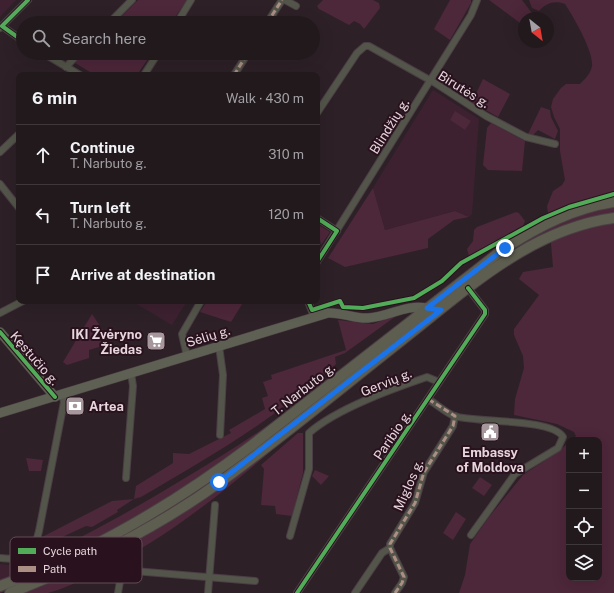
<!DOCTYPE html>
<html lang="en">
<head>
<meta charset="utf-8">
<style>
	body { margin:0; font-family:"Public Sans",sans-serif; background:#2a2226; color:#f1f3f6 }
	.controls { position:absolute; right:12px; bottom:12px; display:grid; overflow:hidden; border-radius:8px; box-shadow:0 4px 16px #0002 }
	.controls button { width:36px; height:36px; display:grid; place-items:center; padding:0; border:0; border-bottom:1px solid #3f383b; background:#22191d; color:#f1f3f6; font:20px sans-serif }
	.compass { position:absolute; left:518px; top:12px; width:36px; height:36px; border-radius:50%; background:#22191d; box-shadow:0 4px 16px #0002; rotate:149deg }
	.stop { position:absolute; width:12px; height:12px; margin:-9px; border:3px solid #1a73e8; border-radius:50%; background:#fff }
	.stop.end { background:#1a73e8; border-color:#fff; box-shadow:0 1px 4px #0008 }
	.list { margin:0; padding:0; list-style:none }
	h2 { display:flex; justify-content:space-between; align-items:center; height:52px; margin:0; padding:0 16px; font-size:17px }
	h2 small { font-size:13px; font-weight:400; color:#a2a0a4 }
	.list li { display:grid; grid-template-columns:26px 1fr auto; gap:12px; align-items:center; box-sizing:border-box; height:60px; padding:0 16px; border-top:1px solid #3f383b }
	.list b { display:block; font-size:15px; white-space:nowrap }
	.list p { margin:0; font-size:13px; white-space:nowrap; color:#a2a0a4 }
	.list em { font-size:13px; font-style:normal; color:#a2a0a4 }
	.icon { flex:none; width:22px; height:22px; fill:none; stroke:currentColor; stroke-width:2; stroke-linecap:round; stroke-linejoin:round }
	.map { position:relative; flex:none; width:614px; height:593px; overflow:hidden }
	.search { position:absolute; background:#22191d; box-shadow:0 4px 16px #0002; left:16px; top:16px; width:304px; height:44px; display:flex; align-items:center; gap:10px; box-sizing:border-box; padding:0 14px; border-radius:22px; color:#a2a0a4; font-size:15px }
	.panel { position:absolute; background:#22191d; box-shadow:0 4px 16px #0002; left:16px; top:72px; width:304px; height:232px; border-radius:8px }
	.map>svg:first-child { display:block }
	.built { fill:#3d2130 }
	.green { fill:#4d273a }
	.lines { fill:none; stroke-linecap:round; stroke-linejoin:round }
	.street-casing { stroke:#4a3f44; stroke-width:8 }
	.secondary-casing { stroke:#4a3f44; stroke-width:10 }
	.primary-casing { stroke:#4a3f44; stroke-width:12 }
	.street { stroke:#53554a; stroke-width:6 }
	.secondary { stroke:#5d6052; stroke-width:9 }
	.primary { stroke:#5d5d50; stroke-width:10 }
	.quiet { stroke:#ac8f84; stroke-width:3; stroke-dasharray:6 3; stroke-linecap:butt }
	.cycleway-casing { stroke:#29121d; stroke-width:6 }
	.cycleway { stroke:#51ab58; stroke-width:4 }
	.route { stroke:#1a73e8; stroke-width:5 }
	.labels { text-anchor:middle; stroke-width:4; stroke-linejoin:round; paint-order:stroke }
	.street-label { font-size:13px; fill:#e7d6dd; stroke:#29121d }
	.poi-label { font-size:13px; font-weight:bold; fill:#e7d6dd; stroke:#29121d; text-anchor:end }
	.key { fill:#29121d; stroke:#624d57; stroke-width:1 }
	.key-label { font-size:11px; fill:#e7d6dd }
</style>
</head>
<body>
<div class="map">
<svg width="614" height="593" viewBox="0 0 614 593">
	<rect width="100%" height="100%" fill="#2d2127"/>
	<g class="built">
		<polygon points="0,0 16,0 0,17"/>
		<polygon points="433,90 479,119 472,214 469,217 455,211 385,230 373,188"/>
		<polygon points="132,301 187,301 172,325"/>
		<polygon points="21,563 24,573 0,580 0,564 11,565"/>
	</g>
	<g class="green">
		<polygon points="138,0 187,0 171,23 115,23"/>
		<polygon points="323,0 373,0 379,3 380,8 364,29 360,24 354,21 349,25 319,9 317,6"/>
		<polygon points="450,0 471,0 471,3 450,40 434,29"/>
		<polygon points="489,0 522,0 535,17 524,18 524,26"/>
		<path d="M529 0H614V593H459L465 575 470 544 489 517 523 475 558 452 569 442V578H599V440H571L576 436 574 432 557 424 514 415 515 399 524 368 523 356 514 335V329L539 295 519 279 523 272 553 267 550 232 439 303 497 258 550 227 547 206 553 191 562 185 565 180 560 151V129L554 117 551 107 553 99 561 88 566 84H580C585 79 591 73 592 66 594 52 573 16 565 4 555 0 546 3 539 11L532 8Z"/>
		<polygon points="85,53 152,53 137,75 95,75 75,63"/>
		<polygon points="483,79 510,94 498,117 472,102"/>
		<polygon points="541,107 550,110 551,117 558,131 555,139 538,130 533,135 528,134"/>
		<polygon points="455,111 471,121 465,130 450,120"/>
		<polygon points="491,123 525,141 522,171 488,170 483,165 487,128"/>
		<polygon points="373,188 385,230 455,211 469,217 454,220 428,239 428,248 345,267 328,258"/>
		<polygon points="516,212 519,213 525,221 523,226 469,256 467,249 473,241 474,230 477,227"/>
		<polygon points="317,224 330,232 321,245 318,229 317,229"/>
		<polygon points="207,301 244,301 231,322 200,312"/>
		<polygon points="92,314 108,338 106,345 89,350 89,358 67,365 63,362"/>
		<path d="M399 314 345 353 335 357 336 364C277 418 210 457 141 497L134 499 117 510 118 512 92 527 86 526 41 547 42 537 112 501 134 499 136 486 173 463V453L189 454 231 433 229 430 265 409 262 398 268 396 263 382 272 379 271 375 346 350 338 320 373 324Z"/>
		<path d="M324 380 327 381 256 438 167 500 93 542 24 573 22 565C77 541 129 512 180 481 230 451 281 420 324 380Z"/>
		<path d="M287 422 289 424C234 467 178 509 117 541 79 560 40 577 0 593V590L78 558Z"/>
		<polygon points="298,433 303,433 303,473 292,516 276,514 275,506 261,505 264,469 261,465"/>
		<path d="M277 443V446C220 495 162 542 93 574 79 581 64 589 48 593 41 593 32 593 24 593L79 569 125 546Z"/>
		<polygon points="26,458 43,460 41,471 29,471"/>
		<polygon points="315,470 329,476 321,485 312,476"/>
		<polygon points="480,477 492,485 484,496 472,488"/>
		<polygon points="456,512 466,519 453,540 443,533"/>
	</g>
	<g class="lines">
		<g class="street-casing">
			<g id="street">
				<polyline points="285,0 296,6"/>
				<polyline points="109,23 132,0"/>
				<polyline points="177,23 191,0"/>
				<polyline points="267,23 282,0"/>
				<polyline points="2,26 23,41"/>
				<polyline points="0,28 28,0"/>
				<polyline points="43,53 80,75"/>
				<polyline points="66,67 79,53"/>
				<polyline points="144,75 158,53"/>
				<polyline points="234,75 248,53"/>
				<polyline points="317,113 357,53 365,46 369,46 435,83 486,116 526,137 555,144"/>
				<polyline points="0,152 19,134"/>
				<polyline points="0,184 19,208"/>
				<polyline points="317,218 337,231"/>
				<polyline points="317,262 471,15 477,0"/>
				<polyline points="308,301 314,317"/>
				<polyline points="0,313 23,301"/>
				<polyline points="219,346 223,375 220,435"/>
				<polyline points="187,356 182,334 201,301"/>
				<path d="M428 399C436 404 445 412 454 416 476 423 552 418 563 437L558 448 515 474 471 535"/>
				<polyline points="126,478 133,386 131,373"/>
				<path d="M290 536 309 469V433C336 409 392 389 427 377L439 382"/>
				<path d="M0 558C27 561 33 557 39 531L64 402 62 394"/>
				<polyline points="118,593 122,570 255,581"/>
				<polyline points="208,593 215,505"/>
				<polyline points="297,593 485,314 485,310 468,288"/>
				<polyline points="355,593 382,553 390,548"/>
				<polyline points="395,593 402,583 404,577 390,548 390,544 415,503 424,472 453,426 455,416"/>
			</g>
		</g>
		<g class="secondary-casing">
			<g id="secondary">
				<polyline points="0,332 55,397"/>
				<path d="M0 413 328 313C342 312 355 319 368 318 389 317 405 304 427 308"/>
			</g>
		</g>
		<g class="primary-casing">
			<g id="primary">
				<path d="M0 586C92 553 174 504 251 446L505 248C539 226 574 208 614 202"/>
				<path d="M10 593C84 564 155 529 220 482 282 437 341 388 402 340 466 290 530 229 614 218"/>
			</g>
		</g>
		<use href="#street" class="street"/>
		<use href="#secondary" class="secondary"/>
		<use href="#primary" class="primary"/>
		<g class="quiet">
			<polyline points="267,23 282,0"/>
			<polyline points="234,75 248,53"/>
			<polyline points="395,593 402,583 404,577 390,548 390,544 415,503 424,472 453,426 455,416 428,399"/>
		</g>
		<g class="cycleway-casing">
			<g id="cycleway">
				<polyline points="23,41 2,26 28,0"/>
				<polyline points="317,218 337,231 317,262"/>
				<polyline points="308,301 312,310 340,301 343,307 363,308 414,298 442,281 461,263 543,218 569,207 614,194"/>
				<polyline points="0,332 55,397"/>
				<polyline points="297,593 485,314 485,310 468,288"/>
			</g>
		</g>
		<use href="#cycleway" class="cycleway"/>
	</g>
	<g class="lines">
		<polyline class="route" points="219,482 441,310 427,308 505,248"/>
	</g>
	<defs>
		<g id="supermarket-square" transform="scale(1)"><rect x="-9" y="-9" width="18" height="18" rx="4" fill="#a6979d" stroke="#29121d"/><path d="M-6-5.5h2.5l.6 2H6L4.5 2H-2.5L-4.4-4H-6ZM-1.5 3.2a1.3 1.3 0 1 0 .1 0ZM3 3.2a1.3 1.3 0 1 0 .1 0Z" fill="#fff"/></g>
		<g id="bank-square" transform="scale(1)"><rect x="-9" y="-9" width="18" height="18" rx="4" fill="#a6979d" stroke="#29121d"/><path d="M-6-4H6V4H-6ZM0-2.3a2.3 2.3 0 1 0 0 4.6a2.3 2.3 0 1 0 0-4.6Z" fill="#fff"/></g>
		<g id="civic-square" transform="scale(1)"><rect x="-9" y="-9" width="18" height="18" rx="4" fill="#a6979d" stroke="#29121d"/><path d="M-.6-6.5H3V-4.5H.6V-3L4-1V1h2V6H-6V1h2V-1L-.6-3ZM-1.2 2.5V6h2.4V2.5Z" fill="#fff"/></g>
	</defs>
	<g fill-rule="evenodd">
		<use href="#supermarket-square" x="156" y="341"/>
		<use href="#bank-square" x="75" y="406"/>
		<use href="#civic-square" x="490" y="432"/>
	</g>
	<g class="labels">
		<g class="street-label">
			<text transform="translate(464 89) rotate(32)" y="5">Birutės g.</text>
			<text transform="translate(389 126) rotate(-58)" y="5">Blindžių g.</text>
			<text transform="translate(208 336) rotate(-17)" y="5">Sėlių g.</text>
			<text transform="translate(35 358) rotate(49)" y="5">Kęstučio g.</text>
			<text transform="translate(386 382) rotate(-22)" y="5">Gervių g.</text>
			<text transform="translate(303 389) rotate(-38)" y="5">T. Narbuto g.</text>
			<text transform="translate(392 435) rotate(-56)" y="5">Paribio g.</text>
			<text transform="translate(408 485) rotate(-66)" y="5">Miglos g.</text>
		</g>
		<g class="poi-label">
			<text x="142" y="339">IKI Žvėryno<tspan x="142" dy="15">Žiedas</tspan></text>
			<text x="89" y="411" text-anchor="start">Artea</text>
			<text x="490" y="457" text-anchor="middle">Embassy<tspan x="490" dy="15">of Moldova</tspan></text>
		</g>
	</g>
	<rect x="10" y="537" width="132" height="46" rx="6" class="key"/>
	<rect x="18" y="548" width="18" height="6" fill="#51ab58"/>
	<rect x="18" y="566" width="18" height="6" fill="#ac8f84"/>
	<g class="key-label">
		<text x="43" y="555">Cycle path</text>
		<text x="43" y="573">Path</text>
	</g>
</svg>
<div class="controls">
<button>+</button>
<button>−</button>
<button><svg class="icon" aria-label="locate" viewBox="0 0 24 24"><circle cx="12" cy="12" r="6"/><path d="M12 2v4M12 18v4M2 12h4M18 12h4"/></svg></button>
<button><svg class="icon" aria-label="layers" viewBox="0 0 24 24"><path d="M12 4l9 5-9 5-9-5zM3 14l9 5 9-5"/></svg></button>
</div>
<svg class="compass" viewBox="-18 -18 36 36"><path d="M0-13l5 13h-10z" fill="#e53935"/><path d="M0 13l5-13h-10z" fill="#a2a0a4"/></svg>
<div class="stop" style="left:219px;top:482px"></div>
<div class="stop end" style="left:505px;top:248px"></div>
<div class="search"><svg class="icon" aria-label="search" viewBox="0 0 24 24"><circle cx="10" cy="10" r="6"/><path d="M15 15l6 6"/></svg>Search here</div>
<section class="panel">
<h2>6 min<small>Walk · 430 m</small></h2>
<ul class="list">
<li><svg class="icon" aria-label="ahead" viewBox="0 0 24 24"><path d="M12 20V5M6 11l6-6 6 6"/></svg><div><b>Continue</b><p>T. Narbuto g.</p></div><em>310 m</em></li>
<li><svg class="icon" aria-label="left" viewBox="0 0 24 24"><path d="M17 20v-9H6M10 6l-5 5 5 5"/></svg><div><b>Turn left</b><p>T. Narbuto g.</p></div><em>120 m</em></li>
<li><svg class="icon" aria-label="arrive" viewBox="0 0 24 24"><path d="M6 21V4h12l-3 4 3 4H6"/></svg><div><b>Arrive at destination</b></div></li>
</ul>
</section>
</div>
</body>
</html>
